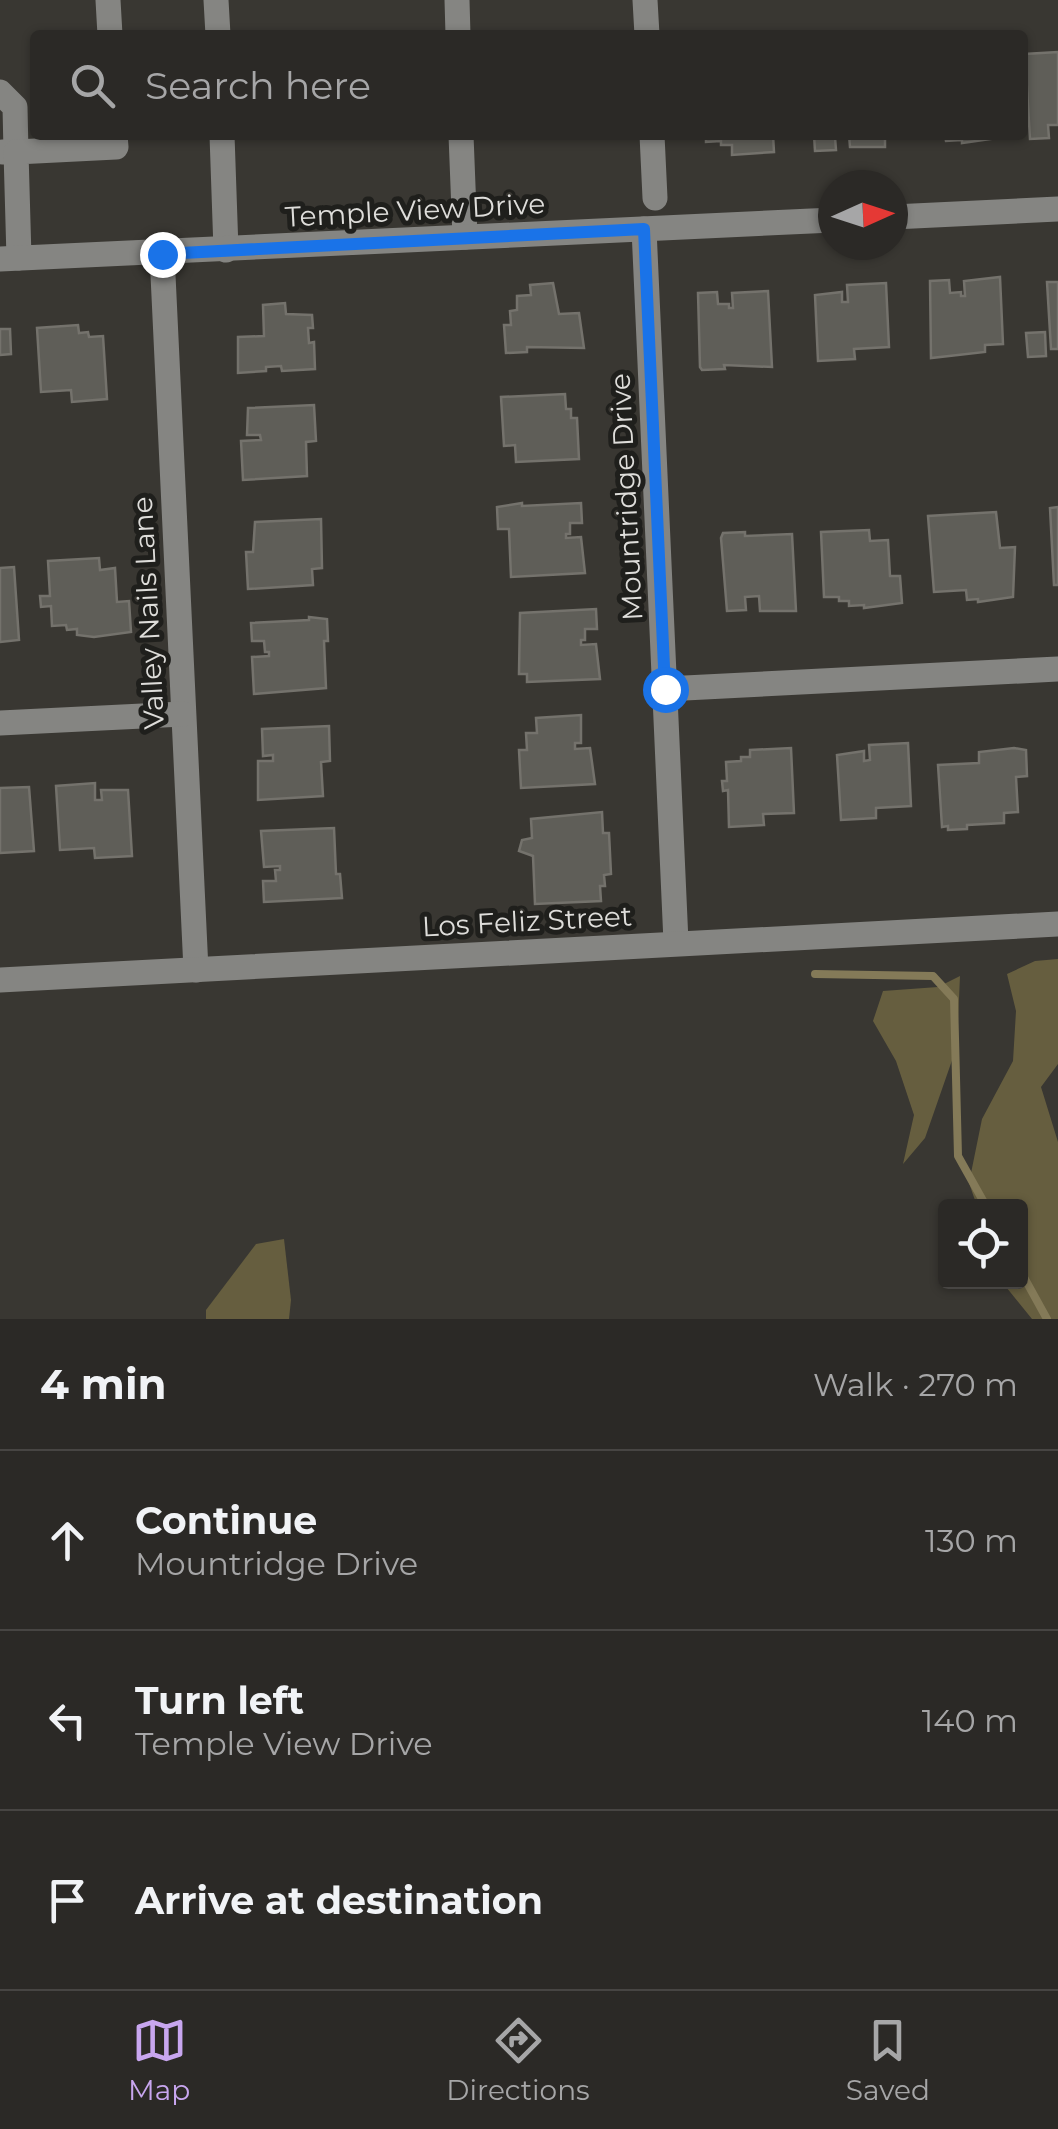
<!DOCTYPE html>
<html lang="en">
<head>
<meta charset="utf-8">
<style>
	body { margin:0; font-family:Montserrat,sans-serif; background:#373532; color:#f1f3f6 }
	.controls { position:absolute; right:30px; bottom:30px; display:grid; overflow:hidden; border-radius:10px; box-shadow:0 2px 8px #0004 }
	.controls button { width:90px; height:90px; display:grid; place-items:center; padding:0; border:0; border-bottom:2px solid #474543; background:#2b2926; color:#f1f3f6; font:50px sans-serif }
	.compass { position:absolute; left:818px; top:170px; width:90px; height:90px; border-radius:50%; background:#2b2926; box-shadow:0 2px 8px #0004; rotate:87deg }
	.stop { position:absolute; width:30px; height:30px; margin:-22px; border:8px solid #1a73e8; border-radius:50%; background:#fff }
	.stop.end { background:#1a73e8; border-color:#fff; box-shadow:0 2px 10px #0008 }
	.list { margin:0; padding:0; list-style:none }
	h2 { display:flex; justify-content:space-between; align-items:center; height:130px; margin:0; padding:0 40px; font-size:42px }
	h2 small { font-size:32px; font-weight:400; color:#a6a6a7 }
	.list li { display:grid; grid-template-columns:65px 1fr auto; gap:30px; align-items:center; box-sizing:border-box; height:180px; padding:0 40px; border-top:2px solid #474543 }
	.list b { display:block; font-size:38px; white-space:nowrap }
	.list p { margin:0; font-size:32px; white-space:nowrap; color:#a6a6a7 }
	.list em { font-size:32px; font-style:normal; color:#a6a6a7 }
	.icon { flex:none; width:55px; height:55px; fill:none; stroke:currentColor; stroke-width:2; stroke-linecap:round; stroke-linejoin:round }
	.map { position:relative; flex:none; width:1058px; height:1319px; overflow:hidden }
	.search { position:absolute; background:#2b2926; box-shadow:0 2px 8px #0004; left:30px; right:30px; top:30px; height:110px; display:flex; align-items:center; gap:25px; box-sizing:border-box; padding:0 35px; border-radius:10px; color:#a6a6a7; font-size:38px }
	.sheet { height:670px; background:#2b2926 }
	nav { display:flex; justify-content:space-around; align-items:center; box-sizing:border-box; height:140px; border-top:2px solid #474543; background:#2b2926; font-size:28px; color:#a6a6a7 }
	nav a { display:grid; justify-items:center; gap:5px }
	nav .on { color:#c8a6ef }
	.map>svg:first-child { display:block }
	.green { fill:#665e3f }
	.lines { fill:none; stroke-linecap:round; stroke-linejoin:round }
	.stream { stroke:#847a58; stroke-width:8 }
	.building { fill:#5f5e58; stroke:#74726c; stroke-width:2.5 }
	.minor { stroke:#858582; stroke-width:25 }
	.route { stroke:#1a73e8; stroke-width:12 }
	.labels { text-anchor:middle; stroke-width:10; stroke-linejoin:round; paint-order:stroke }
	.street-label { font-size:28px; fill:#deddda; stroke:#1f1f1c }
</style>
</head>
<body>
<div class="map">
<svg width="1058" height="1319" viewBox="0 0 1058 1319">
	<rect width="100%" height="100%" fill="#393732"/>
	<g class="green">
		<polygon points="1058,959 1058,1064 1041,1087 1058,1142 1058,1319 1032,1319 1002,1282 1020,1282 1020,1206 977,1206 969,1183 982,1119 1013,1061 1016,1011 1007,974 1035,961"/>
		<polygon points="960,976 957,1046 925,1138 903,1164 914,1115 896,1061 873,1021 883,991 938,987"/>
		<polygon points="284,1239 291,1300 289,1319 206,1319 206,1310 256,1244"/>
	</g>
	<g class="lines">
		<g class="stream">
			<polyline points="815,974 933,976 954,999 958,1156 986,1206"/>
			<polyline points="1020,1270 1047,1319"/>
		</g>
	</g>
	<g class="building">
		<polygon points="1058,52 1058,125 1048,125 1049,138 1030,139 1025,54"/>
		<polygon points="706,135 773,135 774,152 732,155 732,145 721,145 721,141 706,142"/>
		<polygon points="814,135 845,135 845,136 835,137 836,150 815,151"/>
		<polygon points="849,135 885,135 885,147 850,147"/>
		<polygon points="936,135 998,135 998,138 962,143 962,140 946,141 945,135"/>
		<polygon points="1000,277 1003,344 985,345 985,352 931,358 930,281 949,280 950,293 961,292 961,296 965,296 964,281"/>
		<polygon points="1047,282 1058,282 1058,349 1051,349"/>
		<polygon points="553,283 559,314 579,313 584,348 527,347 527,352 506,353 504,325 511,325 510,311 517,310 517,296 531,295 530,285"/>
		<polygon points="886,283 889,347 854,349 855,359 818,361 815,295 842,292 842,302 848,302 847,285"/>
		<polygon points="768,291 772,367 724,365 725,369 702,370 700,367 698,293 717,292 718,304 729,304 729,308 733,308 732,293"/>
		<polygon points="285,303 286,314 312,315 313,328 308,328 309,343 314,342 315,369 282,371 281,366 266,367 266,371 238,373 238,337 264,336 263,305"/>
		<polygon points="78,325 79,333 88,332 89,337 103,336 107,399 72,402 71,390 41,392 37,328"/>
		<polygon points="0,329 10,329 11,354 0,355"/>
		<polygon points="1045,332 1046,356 1028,357 1026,333"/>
		<polygon points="565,394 566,409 571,409 571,418 577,418 579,459 516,462 515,445 504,446 501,397"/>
		<polygon points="314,405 316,441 306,442 307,476 243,480 241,441 261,440 260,435 247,435 248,408"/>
		<polygon points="522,503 522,506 581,503 582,523 570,523 570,534 566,534 566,538 581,537 585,573 511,577 509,529 498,529 497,507"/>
		<polygon points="1058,507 1058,585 1054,585 1050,508"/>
		<polygon points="996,512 1000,548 1015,547 1013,597 978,602 978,599 967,600 966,590 934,592 928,516"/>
		<polygon points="321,519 322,568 312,569 313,585 248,589 246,552 253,552 255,522"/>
		<polygon points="869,530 870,541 888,540 890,576 900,576 902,603 864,608 864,605 849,606 849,601 839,601 839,597 824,597 821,532"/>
		<polygon points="745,532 745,536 792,534 796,611 760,611 759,596 745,597 746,610 727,611 721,538 723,533"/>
		<polygon points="99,558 100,570 115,568 117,602 129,601 131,632 94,637 77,635 77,629 67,630 66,625 52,626 51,606 41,607 40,596 50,596 48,561"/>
		<polygon points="14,567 19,640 0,642 0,568"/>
		<polygon points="596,609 597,629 585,629 585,640 581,640 581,645 596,644 600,679 527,682 527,674 519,674 520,613"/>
		<polygon points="309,617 327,619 328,641 324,641 326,688 254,694 252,657 269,656 269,652 265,652 264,641 252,641 251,623 309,620"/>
		<polygon points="581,715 581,743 575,743 575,749 590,748 595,784 521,788 519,750 527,750 526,733 537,733 536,718"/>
		<polygon points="329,726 330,761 321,762 323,796 258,800 258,761 273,761 273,755 263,756 262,729"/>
		<polygon points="908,743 911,806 876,808 876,818 841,820 837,755 864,751 864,761 870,760 869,745"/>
		<polygon points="791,748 794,813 763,814 764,825 729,827 728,790 723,791 722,781 727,781 726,762 741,761 741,757 750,757 750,750"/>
		<polygon points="1014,748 1026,750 1027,776 1016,777 1018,812 1004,813 1004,823 967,825 967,829 948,830 948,826 942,827 938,765 979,763 979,752"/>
		<polygon points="95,783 95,800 102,800 101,790 128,790 132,856 95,858 94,848 60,850 56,786"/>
		<polygon points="29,787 34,851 0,853 0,788"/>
		<polygon points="602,812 603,833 609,833 611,874 604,875 605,886 600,886 601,901 535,904 533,856 519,851 522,840 532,838 531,819"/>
		<polygon points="334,828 336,874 340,874 342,898 264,902 263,881 276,881 275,870 280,870 280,866 264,867 261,831"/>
	</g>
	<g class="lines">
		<g class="minor">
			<polyline points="108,0 110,35"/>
			<polyline points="216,0 218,35"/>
			<polyline points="457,0 458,35"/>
			<polyline points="645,0 647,35"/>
			<polyline points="0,92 15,107 16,152 2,152"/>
			<polyline points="222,135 226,250"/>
			<polyline points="461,135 465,237"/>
			<polyline points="652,135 655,198"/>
			<polyline points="893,217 1058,209"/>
			<polyline points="644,229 676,942"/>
			<polyline points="162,254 196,970"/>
			<polyline points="19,258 16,152 116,147 115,135"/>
			<polyline points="0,259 833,220"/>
			<polyline points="665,689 1058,669"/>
			<polyline points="0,723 183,714"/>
			<polyline points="0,980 1058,924"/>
		</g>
	</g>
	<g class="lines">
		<polyline class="route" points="162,254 644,229 665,689"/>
	</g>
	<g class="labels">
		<g class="street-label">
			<text transform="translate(415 210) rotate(-3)" y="10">Temple View Drive</text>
			<text transform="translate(626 497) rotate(-93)" y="10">Mountridge Drive</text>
			<text transform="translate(148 613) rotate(-93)" y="10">Valley Nails Lane</text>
			<text transform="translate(527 921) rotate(-3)" y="10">Los Feliz Street</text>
		</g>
	</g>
</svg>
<div class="controls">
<button><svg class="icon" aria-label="locate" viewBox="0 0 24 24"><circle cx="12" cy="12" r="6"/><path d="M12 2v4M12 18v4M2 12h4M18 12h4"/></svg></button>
</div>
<svg class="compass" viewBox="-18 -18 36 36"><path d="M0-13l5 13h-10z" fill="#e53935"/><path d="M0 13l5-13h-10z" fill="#a6a6a7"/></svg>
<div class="stop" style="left:665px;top:689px"></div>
<div class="stop end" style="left:162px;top:254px"></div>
<div class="search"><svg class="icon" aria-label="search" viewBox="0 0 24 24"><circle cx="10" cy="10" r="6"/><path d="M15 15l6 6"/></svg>Search here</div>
</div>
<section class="sheet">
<h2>4 min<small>Walk · 270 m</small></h2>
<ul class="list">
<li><svg class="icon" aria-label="ahead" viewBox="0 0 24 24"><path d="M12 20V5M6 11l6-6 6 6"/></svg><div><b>Continue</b><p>Mountridge Drive</p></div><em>130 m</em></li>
<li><svg class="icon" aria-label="left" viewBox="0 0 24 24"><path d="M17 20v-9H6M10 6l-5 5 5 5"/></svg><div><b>Turn left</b><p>Temple View Drive</p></div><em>140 m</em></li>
<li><svg class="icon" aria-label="arrive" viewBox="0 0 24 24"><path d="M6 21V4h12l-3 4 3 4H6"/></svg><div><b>Arrive at destination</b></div></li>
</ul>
</section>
<nav>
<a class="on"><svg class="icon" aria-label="map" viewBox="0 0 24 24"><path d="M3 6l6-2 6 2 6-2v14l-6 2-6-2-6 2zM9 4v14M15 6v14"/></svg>Map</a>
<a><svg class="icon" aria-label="directions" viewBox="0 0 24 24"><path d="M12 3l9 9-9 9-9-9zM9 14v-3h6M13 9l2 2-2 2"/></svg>Directions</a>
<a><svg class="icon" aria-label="saved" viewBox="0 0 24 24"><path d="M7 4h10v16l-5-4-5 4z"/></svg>Saved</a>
</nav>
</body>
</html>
